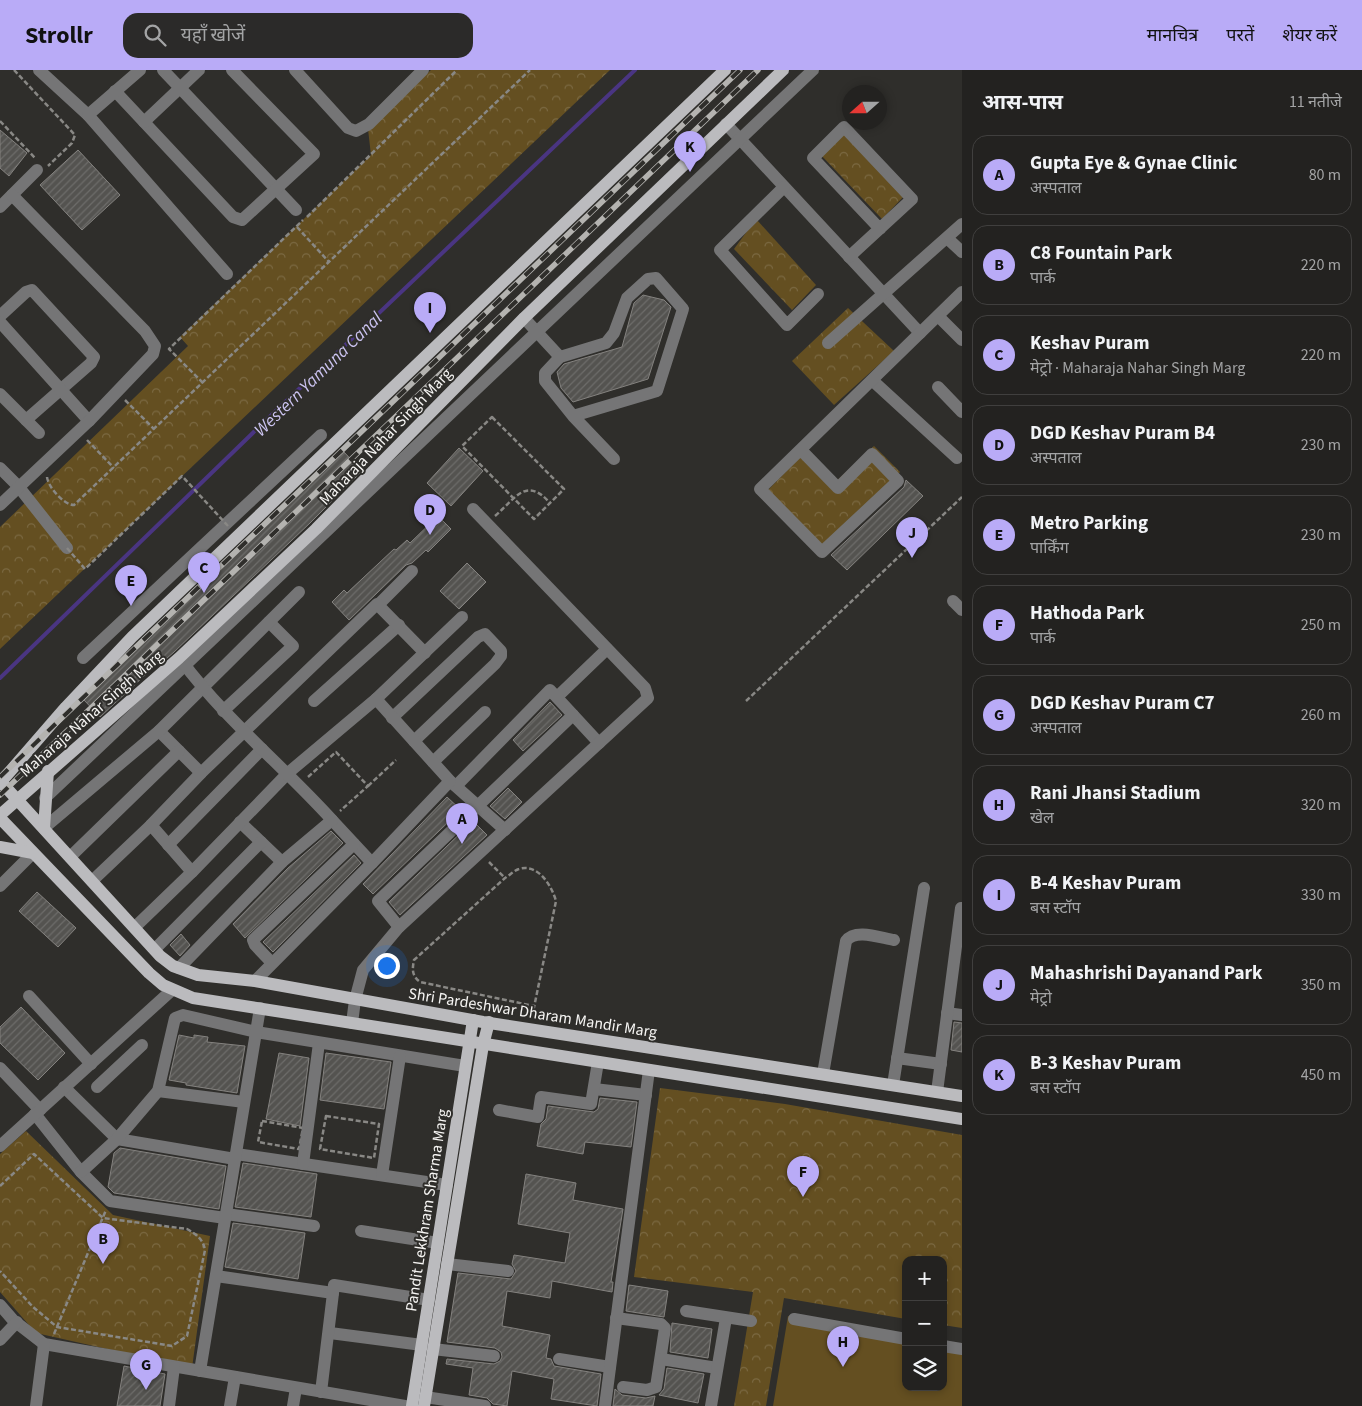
<!DOCTYPE html>
<html lang="hi">
<head>
<meta charset="utf-8">
<style>
	body { margin:0; font-family:"Source Sans 3","Noto Sans Devanagari",sans-serif; background:#2b2a29; color:#f1f3f6 }
	.controls { position:absolute; right:15px; bottom:15px; display:grid; overflow:hidden; border-radius:10px; box-shadow:0 2px 8px #0003 }
	.controls button { width:45px; height:45px; display:grid; place-items:center; padding:0; border:0; border-bottom:1px solid #403f3e; background:#232220; color:#f1f3f6; font:25px sans-serif }
	.compass { position:absolute; left:842px; top:15px; width:45px; height:45px; border-radius:50%; background:#232220; box-shadow:0 2px 8px #0003; rotate:249deg }
	.you { position:absolute; left:386px; top:895px; width:18px; height:18px; margin:-12px; border:4px solid #fff; border-radius:50%; background:#1a73e8; box-shadow:0 0 0 8px #1a73e833 }
	.badge { display:grid; place-items:center; width:32px; height:32px; border-radius:50%; background:#b9abf7; color:#111; font-size:16px; font-weight:700 }
	.pin { position:absolute; translate:-50% -41px; filter:drop-shadow(0 1px 2px #0008) }
	.pin::after { content:''; position:absolute; top:26px; width:18px; height:15px; background:inherit; clip-path:polygon(0 0,100% 0,50% 100%) }
	.list { margin:0; padding:0; list-style:none }
	h2 { display:flex; justify-content:space-between; align-items:center; height:65px; margin:0; padding:0 20px; font-size:21px }
	h2 small { font-size:16px; font-weight:400; color:#a3a4a5 }
	.list li { display:grid; grid-template-columns:32px 1fr auto; gap:15px; align-items:center; box-sizing:border-box; height:80px; margin:0 10px 10px; padding:0 10px; border:1px solid #403f3e; border-radius:15px }
	.list b { display:block; font-size:19px; white-space:nowrap }
	.list p { margin:0; font-size:16px; white-space:nowrap; color:#a3a4a5 }
	.list em { font-size:16px; font-style:normal; color:#a3a4a5 }
	.icon { flex:none; width:28px; height:28px; fill:none; stroke:currentColor; stroke-width:2; stroke-linecap:round; stroke-linejoin:round }
	.map { position:relative; flex:none; width:962px; height:1336px; overflow:hidden }
	header { display:flex; align-items:center; gap:30px; box-sizing:border-box; height:70px; padding:0 25px; background:#b9abf7; color:#111 }
	header strong { font-size:24px }
	nav { display:flex; gap:28px; margin-inline-start:auto; font-size:18px }
	.search { width:350px; height:45px; background:#2b2a29; display:flex; align-items:center; gap:12px; box-sizing:border-box; padding:0 18px; border-radius:15px; color:#a3a4a5; font-size:19px }
	main { display:flex }
	aside { flex:1; background:#232220 }
	.map>svg:first-child { display:block }
	.park { fill:url(#park-crowns) }
	.pitch { fill:#644f21 }
	.lines { fill:none; stroke-linecap:round; stroke-linejoin:round }
	.stream { stroke:#4a3582; stroke-width:4 }
	.building { fill:url(#building-hatch); stroke:#84827f }
	.path { stroke:#898885; stroke-width:2.5; stroke-dasharray:5 2.5; stroke-linecap:butt }
	.minor { stroke:#757576; stroke-width:12 }
	.major { stroke:#bbbbbe; stroke-width:12 }
	.rail-casing { stroke:#b4b3b0; stroke-width:5.5 }
	.rail { stroke:#2f2e2b; stroke-width:4; stroke-dasharray:11; stroke-linecap:butt }
	.path-bridge { stroke:#898885; stroke-width:2.5; stroke-dasharray:5 2.5; stroke-linecap:butt }
	.labels { text-anchor:middle; stroke-width:4; stroke-linejoin:round; paint-order:stroke }
	.street-label { font-size:16px; fill:#f6f5f3; stroke:#2f2e2b }
	.water-label { font-size:18px; font-style:italic; fill:#cbc3f0; stroke:#2f2e2b }
</style>
</head>
<body>
<header>
<strong>Strollr</strong>
<div class="search"><svg class="icon" aria-label="search" viewBox="0 0 24 24"><circle cx="10" cy="10" r="6"/><path d="M15 15l6 6"/></svg>यहाँ खोजें</div>
<nav><a>मानचित्र</a><a>परतें</a><a>शेयर करें</a></nav>
</header>
<main>
<div class="map">
<svg width="962" height="1336" viewBox="0 0 962 1336">
	<defs>
		<pattern id="park-crowns" width="20" height="18" patternUnits="userSpaceOnUse" patternTransform="scale(1.25)"><rect width="20" height="18" fill="#644f21"/><path d="M2 6a3 3 0 1 1 6 0M12 15a3 3 0 1 1 6 0" fill="none" stroke="#7b6942"/></pattern>
		<pattern id="building-hatch" width="6" height="6" patternUnits="userSpaceOnUse" patternTransform="scale(1.25)"><rect width="6" height="6" fill="#545350"/><path d="M-1 1l2-2M0 6l6-6M5 7l2-2" fill="none" stroke="#6d6c6a"/></pattern>
	</defs>
	<rect width="100%" height="100%" fill="#2f2e2b"/>
	<g class="park">
		<polygon points="431,0 610,0 0,579 0,457 188,276 180,267 371,85 368,59"/>
		<polygon points="843,52 909,121 882,149 819,83"/>
		<polygon points="756,149 816,215 792,240 734,179"/>
		<polygon points="848,238 894,281 834,335 792,291"/>
		<polygon points="874,376 900,402 824,478 768,420 800,387 832,415"/>
		<polygon points="660,1018 785,1034 962,1065 962,1258 943,1255 943,1190 906,1190 906,1249 784,1228 766,1336 734,1336 753,1222 634,1207"/>
		<polygon points="26,1061 113,1145 210,1166 192,1298 36,1263 0,1222 0,1084"/>
	</g>
	<polygon class="pitch" points="788,1246 906,1266 906,1317 943,1317 943,1273 962,1276 962,1336 773,1336"/>
	<g class="lines">
		<polyline class="stream" points="0,608 261,355 635,0"/>
	</g>
	<g class="building">
		<polygon points="0,60 27,83 9,106 0,98"/>
		<polygon points="78,80 120,125 82,160 40,115"/>
		<polygon points="643,225 664,230 671,237 648,309 573,332 561,318 557,302 564,294 622,277 634,233"/>
		<polygon points="459,378 483,401 451,436 427,413"/>
		<polygon points="343,381 362,401 310,453 174,582 159,595 158,593 100,647 84,630 140,574 138,572 279,437 282,440"/>
		<polygon points="906,410 923,426 847,500 831,485 904,417"/>
		<polygon points="438,446 451,459 428,482 426,480 412,493 406,495 349,550 332,532 344,520 347,523 394,479 396,480 407,470 410,473"/>
		<polygon points="467,493 486,512 459,539 440,521"/>
		<polygon points="550,632 562,645 523,681 513,670"/>
		<polygon points="508,718 522,732 505,749 490,736"/>
		<polygon points="447,727 461,740 373,824 363,814"/>
		<polygon points="473,751 487,765 400,845 389,832"/>
		<polygon points="331,761 343,773 245,868 233,854 288,798"/>
		<polygon points="354,785 361,793 273,882 263,872"/>
		<polygon points="37,822 76,858 58,877 19,841"/>
		<polygon points="181,864 190,875 180,886 170,875"/>
		<polygon points="21,937 65,983 38,1010 0,973 0,957"/>
		<polygon points="954,952 962,953 962,982 951,980"/>
		<polygon points="179,965 194,968 194,965 208,967 207,972 245,976 237,1023 186,1015 186,1013 169,1010"/>
		<polygon points="279,983 309,988 300,1056 266,1049"/>
		<polygon points="326,983 391,992 384,1039 320,1030"/>
		<polygon points="600,1028 637,1032 631,1077 585,1072 583,1084 537,1076 541,1054 546,1049 548,1036 594,1042 598,1039"/>
		<polygon points="120,1078 226,1096 219,1139 114,1123 108,1117 114,1083"/>
		<polygon points="243,1093 317,1104 311,1147 235,1137"/>
		<polygon points="526,1104 576,1113 573,1130 623,1139 611,1212 613,1212 612,1222 552,1211 550,1228 507,1221 502,1256 550,1265 546,1288 551,1289 554,1296 601,1304 597,1336 551,1329 554,1309 512,1301 507,1336 493,1334 487,1328 469,1325 473,1298 446,1294 447,1289 494,1294 500,1291 502,1287 501,1282 495,1278 447,1272 458,1203 511,1209 516,1201 512,1194 514,1185 565,1193 570,1163 518,1154"/>
		<polygon points="233,1153 305,1163 298,1209 225,1197"/>
		<polygon points="629,1215 668,1221 664,1247 626,1241"/>
		<polygon points="672,1253 712,1259 708,1288 670,1282"/>
		<polygon points="124,1296 165,1304 160,1336 117,1336"/>
		<polygon points="667,1298 704,1304 698,1333 659,1325 664,1319"/>
		<polygon points="615,1319 622,1325 646,1328 655,1326 653,1336 613,1336"/>
	</g>
	<g class="lines">
		<g class="path">
			<polyline points="14,0 75,65 72,73 48,96"/>
			<polyline points="0,51 35,88"/>
			<polyline points="307,147 457,0"/>
			<polyline points="297,157 329,192"/>
			<polyline points="203,313 169,279 303,150"/>
			<polyline points="125,330 154,359"/>
			<polygon points="492,347 564,419 534,449 462,376"/>
			<polyline points="87,370 114,398"/>
			<path d="M47 407C48 417 64 435 74 435L530 0"/>
			<path d="M495 446C516 428 526 406 550 433"/>
			<polyline points="746,631 962,427"/>
			<polyline points="308,707 336,682 368,716 340,741"/>
			<polyline points="368,716 396,690"/>
			<polyline points="489,792 505,808"/>
			<path d="M532 947 556 831C552 817 539 793 519 799 515 800 510 805 505 808L414 890C412 900 412 906 420 912L534 936"/>
			<polygon points="326,1046 379,1054 374,1088 320,1079"/>
			<polygon points="262,1051 303,1058 299,1079 258,1072"/>
			<path d="M0 1116 34 1084 103 1148 187 1159C197 1165 203 1169 205 1180L187 1266 172 1276 57 1257 33 1237 0 1201"/>
			<polyline points="54,1264 106,1140"/>
		</g>
		<g class="minor">
			<polyline points="39,0 88,45 227,204"/>
			<polyline points="163,0 296,140"/>
			<polyline points="295,0 348,58 356,61 369,54 423,0"/>
			<polyline points="115,21 233,147 242,150 314,84 232,0"/>
			<polyline points="88,45 140,0"/>
			<polyline points="144,52 199,0"/>
			<polyline points="726,54 920,263"/>
			<polyline points="784,117 720,180 787,255 818,224"/>
			<polyline points="0,137 37,100"/>
			<polyline points="947,168 962,182"/>
			<polyline points="849,187 912,129 844,57 813,88 880,159"/>
			<polyline points="0,246 26,222 32,220 94,287 91,293 26,350"/>
			<polyline points="938,246 962,270"/>
			<polyline points="524,248 560,287"/>
			<polyline points="0,252 89,351"/>
			<polyline points="828,273 962,154"/>
			<polyline points="873,311 957,388"/>
			<polyline points="938,317 962,342"/>
			<polyline points="0,324 39,363"/>
			<polyline points="573,346 657,321 683,239 656,208 648,209 627,228 614,263 606,273 560,287 545,303 545,311 573,346 614,389"/>
			<polyline points="801,380 838,418 872,384 898,411 822,482 760,419 962,222"/>
			<polyline points="0,398 18,416 67,478"/>
			<polyline points="0,435 89,351 153,284 155,276 145,261 12,125"/>
			<polyline points="953,531 962,540"/>
			<polyline points="379,534 412,501"/>
			<polyline points="83,588 321,365"/>
			<polyline points="557,627 607,579"/>
			<polyline points="376,629 462,547"/>
			<polyline points="314,631 399,555"/>
			<polyline points="223,641 293,576 269,552"/>
			<polyline points="392,648 478,567 485,564 501,581 501,586 495,594 414,671"/>
			<polyline points="159,661 201,703 377,534 425,583"/>
			<polyline points="433,692 485,642"/>
			<polyline points="451,712 505,760"/>
			<polyline points="456,716 550,620 599,673"/>
			<polyline points="45,728 813,0"/>
			<polyline points="240,752 282,792"/>
			<polyline points="151,755 201,703"/>
			<polyline points="44,758 159,661 299,522"/>
			<polyline points="168,775 262,679"/>
			<polyline points="70,787 179,681"/>
			<polyline points="192,802 288,703 376,629 450,711 372,793 332,750"/>
			<polyline points="92,811 151,755 192,802 135,857"/>
			<polyline points="0,816 33,783"/>
			<polyline points="399,857 378,831 573,645"/>
			<polyline points="155,879 261,772"/>
			<polyline points="272,893 255,875 253,870 354,774"/>
			<path d="M179 898 282 792 332 750C282 695 225 649 181 590"/>
			<polyline points="255,911 372,793"/>
			<polyline points="29,926 91,994"/>
			<polyline points="947,943 962,945"/>
			<polyline points="352,953 355,930 363,900 399,857 648,628 645,618 473,439"/>
			<polyline points="897,988 941,994"/>
			<polyline points="0,998 40,1040"/>
			<path d="M823 1004 846 871C855 858 881 868 894 870"/>
			<polyline points="893,1015 924,818"/>
			<polyline points="64,1017 117,1069 235,1089"/>
			<polyline points="97,1017 142,975"/>
			<polyline points="594,1019 646,1025"/>
			<polyline points="158,1021 244,1032"/>
			<polyline points="937,1022 961,838"/>
			<polyline points="499,1040 538,1047 541,1027 591,1034 598,992"/>
			<polyline points="35,1044 81,1102 110,1131 225,1148"/>
			<polyline points="0,1076 172,920"/>
			<polyline points="236,1084 447,1115"/>
			<polyline points="303,1094 319,973"/>
			<polyline points="81,1102 117,1069 158,1021 175,948 183,945 256,962 465,996"/>
			<polyline points="382,1105 400,986"/>
			<polyline points="226,1144 314,1156"/>
			<polyline points="361,1161 438,1173"/>
			<polyline points="447,1194 508,1201"/>
			<polyline points="216,1206 333,1223"/>
			<polyline points="0,1235 13,1250 44,1274 405,1336"/>
			<polyline points="686,1241 751,1251"/>
			<polyline points="616,1248 661,1254 665,1258 656,1317 647,1320 623,1317"/>
			<polyline points="794,1249 906,1269"/>
			<polyline points="330,1263 422,1275"/>
			<polyline points="0,1270 17,1252"/>
			<polyline points="943,1276 962,1279"/>
			<polyline points="433,1279 494,1286"/>
			<polyline points="559,1289 610,1297"/>
			<polyline points="661,1289 717,1298"/>
			<polyline points="200,1301 260,938"/>
			<polyline points="321,1322 334,1215 429,1230"/>
			<polyline points="425,1327 485,1336"/>
			<polyline points="36,1336 44,1274"/>
			<polyline points="169,1336 174,1297"/>
			<polyline points="230,1336 235,1307"/>
			<polyline points="293,1336 296,1318"/>
			<polyline points="605,1336 649,1000"/>
			<polyline points="711,1336 726,1248"/>
		</g>
		<g class="major">
			<polyline points="1,712 160,886 173,896 198,905 255,911 483,952 962,1026"/>
			<polyline points="0,713 66,637 132,567 725,0"/>
			<polyline points="0,745 179,588 316,459 524,248 783,0"/>
			<polyline points="0,748 149,903 163,915 193,928 962,1049"/>
			<polyline points="44,758 48,701"/>
			<polyline points="0,777 33,783"/>
			<polyline points="412,1336 473,950"/>
			<polyline points="424,1336 483,975 489,952"/>
		</g>
		<g class="rail-casing">
			<g id="rail">
				<polyline points="0,707 740,0"/>
				<polyline points="0,725 758,0"/>
			</g>
		</g>
		<use href="#rail" class="rail"/>
		<polyline class="path-bridge" points="67,478 85,499 182,406 228,456"/>
	</g>
	<g class="labels">
		<g class="street-label">
			<text transform="translate(385 366) rotate(-46)" y="6">Maharaja Nahar Singh Marg</text>
			<text transform="translate(91 643) rotate(-41)" y="6">Maharaja Nahar Singh Marg</text>
			<text transform="translate(533 942) rotate(9)" y="6">Shri Pardeshwar Dharam Mandir Marg</text>
			<text transform="translate(426 1140) rotate(-81)" y="6">Pandit Lekkhram Sharma Marg</text>
		</g>
		<g class="water-label">
			<text transform="translate(318 304) rotate(-44)" y="6">Western Yamuna Canal</text>
		</g>
	</g>
</svg>
<div class="controls">
<button>+</button>
<button>−</button>
<button><svg class="icon" aria-label="layers" viewBox="0 0 24 24"><path d="M12 4l9 5-9 5-9-5zM3 14l9 5 9-5"/></svg></button>
</div>
<svg class="compass" viewBox="-18 -18 36 36"><path d="M0-13l5 13h-10z" fill="#e53935"/><path d="M0 13l5-13h-10z" fill="#a3a4a5"/></svg>
<div class="you"></div>
<div class="pin badge" style="left:462px;top:774px">A</div>
<div class="pin badge" style="left:103px;top:1194px">B</div>
<div class="pin badge" style="left:204px;top:523px">C</div>
<div class="pin badge" style="left:430px;top:465px">D</div>
<div class="pin badge" style="left:131px;top:536px">E</div>
<div class="pin badge" style="left:803px;top:1127px">F</div>
<div class="pin badge" style="left:146px;top:1320px">G</div>
<div class="pin badge" style="left:843px;top:1297px">H</div>
<div class="pin badge" style="left:430px;top:263px">I</div>
<div class="pin badge" style="left:912px;top:488px">J</div>
<div class="pin badge" style="left:690px;top:102px">K</div>
</div>
<aside>
<h2>आस-पास<small>11 नतीजे</small></h2>
<ul class="list">
<li><span class="badge">A</span><div><b>Gupta Eye &amp; Gynae Clinic</b><p>अस्पताल</p></div><em>80 m</em></li>
<li><span class="badge">B</span><div><b>C8 Fountain Park</b><p>पार्क</p></div><em>220 m</em></li>
<li><span class="badge">C</span><div><b>Keshav Puram</b><p>मेट्रो · Maharaja Nahar Singh Marg</p></div><em>220 m</em></li>
<li><span class="badge">D</span><div><b>DGD Keshav Puram B4</b><p>अस्पताल</p></div><em>230 m</em></li>
<li><span class="badge">E</span><div><b>Metro Parking</b><p>पार्किंग</p></div><em>230 m</em></li>
<li><span class="badge">F</span><div><b>Hathoda Park</b><p>पार्क</p></div><em>250 m</em></li>
<li><span class="badge">G</span><div><b>DGD Keshav Puram C7</b><p>अस्पताल</p></div><em>260 m</em></li>
<li><span class="badge">H</span><div><b>Rani Jhansi Stadium</b><p>खेल</p></div><em>320 m</em></li>
<li><span class="badge">I</span><div><b>B-4 Keshav Puram</b><p>बस स्टॉप</p></div><em>330 m</em></li>
<li><span class="badge">J</span><div><b>Mahashrishi Dayanand Park</b><p>मेट्रो</p></div><em>350 m</em></li>
<li><span class="badge">K</span><div><b>B-3 Keshav Puram</b><p>बस स्टॉप</p></div><em>450 m</em></li>
</ul>
</aside>
</main>
</body>
</html>
